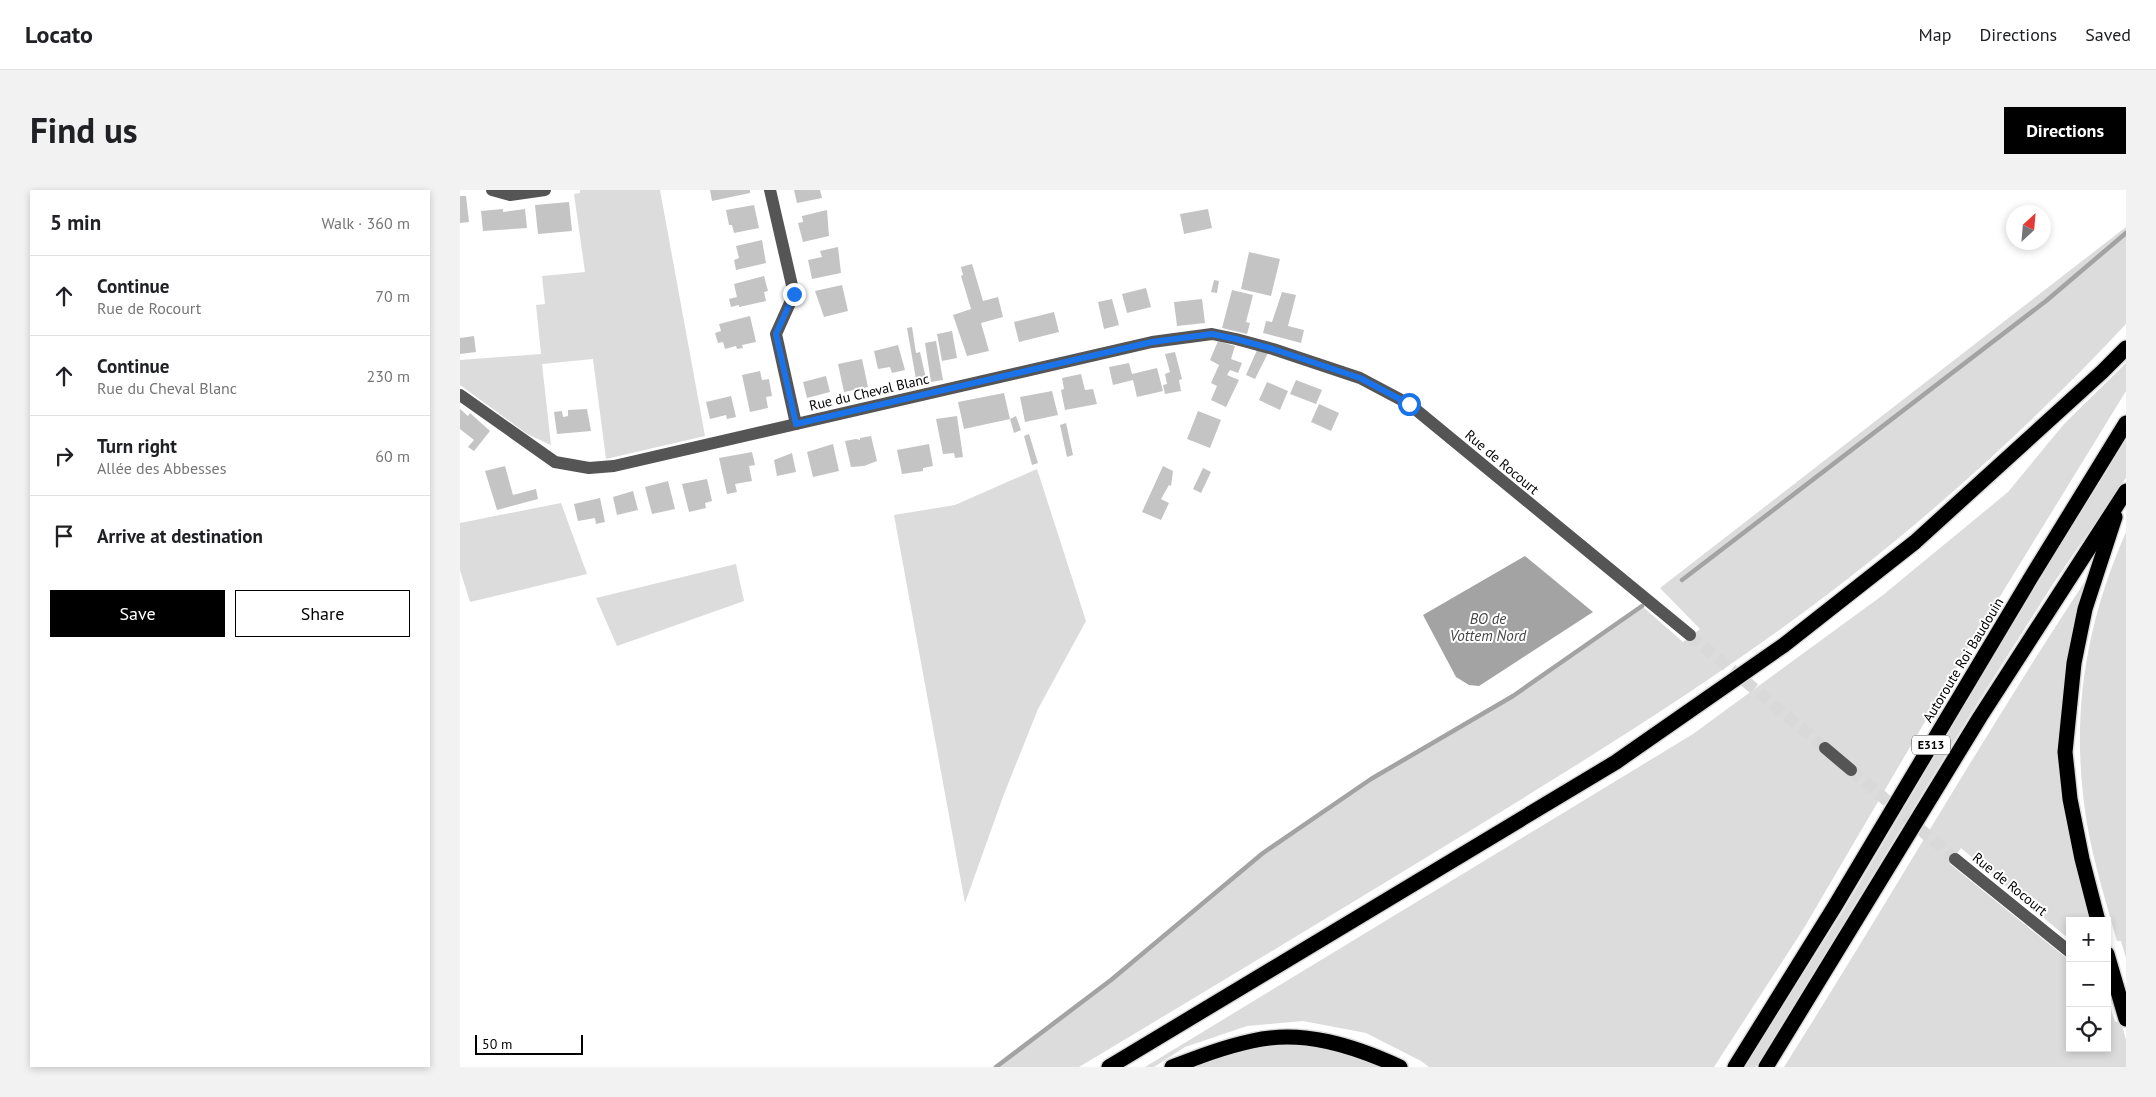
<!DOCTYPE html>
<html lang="en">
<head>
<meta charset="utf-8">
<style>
	body { margin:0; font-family:"PT Sans",sans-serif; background:#f2f2f2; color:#202124 }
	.controls { position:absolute; right:15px; bottom:15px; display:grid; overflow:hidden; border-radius:0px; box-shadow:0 2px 8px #0003 }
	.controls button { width:45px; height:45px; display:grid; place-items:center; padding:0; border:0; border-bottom:1px solid #e0e0e0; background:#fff; color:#202124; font:25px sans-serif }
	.compass { position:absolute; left:1546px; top:15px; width:45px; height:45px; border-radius:50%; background:#fff; box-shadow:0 2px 8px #0003; rotate:26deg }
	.scale { position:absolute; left:15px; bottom:12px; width:108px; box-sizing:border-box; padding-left:5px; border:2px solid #000; border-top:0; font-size:14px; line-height:18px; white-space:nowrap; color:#000; -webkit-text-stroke:4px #fff; paint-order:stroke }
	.stop { position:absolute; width:15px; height:15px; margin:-11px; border:4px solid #1a73e8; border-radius:50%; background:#fff }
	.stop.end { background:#1a73e8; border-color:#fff; box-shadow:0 1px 5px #0008 }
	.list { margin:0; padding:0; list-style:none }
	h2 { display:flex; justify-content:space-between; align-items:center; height:65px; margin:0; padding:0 20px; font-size:21px }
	h2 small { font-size:16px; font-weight:400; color:#757577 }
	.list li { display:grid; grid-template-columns:32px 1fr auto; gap:15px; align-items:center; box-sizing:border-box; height:80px; padding:0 20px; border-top:1px solid #e0e0e0 }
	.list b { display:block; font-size:19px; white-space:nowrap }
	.list p { margin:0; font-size:16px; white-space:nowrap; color:#757577 }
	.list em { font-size:16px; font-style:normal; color:#757577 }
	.actions { display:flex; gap:10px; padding:15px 20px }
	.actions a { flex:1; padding:11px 0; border:1px solid #000; border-radius:0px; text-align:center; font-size:18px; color:#000 }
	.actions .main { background:#000; color:#fff }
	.icon { flex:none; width:28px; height:28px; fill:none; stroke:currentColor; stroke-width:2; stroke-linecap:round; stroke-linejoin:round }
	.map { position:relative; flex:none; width:1666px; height:877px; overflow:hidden; border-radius:0px }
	header { display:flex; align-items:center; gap:30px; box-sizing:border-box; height:70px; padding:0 25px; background:#fff; border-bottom:1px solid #e0e0e0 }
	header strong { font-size:24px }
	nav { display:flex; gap:28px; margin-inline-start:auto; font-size:18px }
	.intro { display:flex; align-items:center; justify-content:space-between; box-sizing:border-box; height:120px; padding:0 30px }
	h1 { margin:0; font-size:35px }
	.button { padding:12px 22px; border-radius:0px; background:#000; color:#fff; font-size:18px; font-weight:700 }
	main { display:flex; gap:30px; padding:0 30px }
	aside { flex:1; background:#fff; border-radius:0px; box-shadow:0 2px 8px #0003 }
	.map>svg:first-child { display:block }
	.green { fill:#dcdcdc }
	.water { fill:#a3a3a3 }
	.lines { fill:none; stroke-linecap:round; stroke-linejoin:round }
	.stream { stroke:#a3a3a3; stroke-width:4.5 }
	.building { fill:#c4c4c4 }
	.minor-tunnel { stroke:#d9d9d9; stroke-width:12; stroke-dasharray:12 6; stroke-linecap:butt }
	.highway-casing { stroke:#dbdbdb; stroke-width:18 }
	.minor { stroke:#555; stroke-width:12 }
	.highway { stroke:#000; stroke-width:15 }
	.route { stroke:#1a73e8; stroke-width:6 }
	.labels { text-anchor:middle; stroke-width:4; stroke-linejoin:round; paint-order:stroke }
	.shield { fill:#fff; stroke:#4c4c4c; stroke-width:1 }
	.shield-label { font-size:12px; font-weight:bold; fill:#000 }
	.street-label { font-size:14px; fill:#000; stroke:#fff }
	.water-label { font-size:15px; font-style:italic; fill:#444; stroke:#fff }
</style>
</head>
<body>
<header>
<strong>Locato</strong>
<nav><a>Map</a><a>Directions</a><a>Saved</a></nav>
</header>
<div class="intro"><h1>Find us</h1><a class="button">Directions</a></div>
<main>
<aside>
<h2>5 min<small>Walk · 360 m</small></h2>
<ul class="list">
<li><svg class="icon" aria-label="ahead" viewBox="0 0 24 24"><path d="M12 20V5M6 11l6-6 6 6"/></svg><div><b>Continue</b><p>Rue de Rocourt</p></div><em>70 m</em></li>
<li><svg class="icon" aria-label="ahead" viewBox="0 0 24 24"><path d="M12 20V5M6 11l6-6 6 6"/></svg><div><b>Continue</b><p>Rue du Cheval Blanc</p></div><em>230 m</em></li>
<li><svg class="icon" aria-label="right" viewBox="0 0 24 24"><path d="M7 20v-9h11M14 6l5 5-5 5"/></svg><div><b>Turn right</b><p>Allée des Abbesses</p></div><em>60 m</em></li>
<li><svg class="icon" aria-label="arrive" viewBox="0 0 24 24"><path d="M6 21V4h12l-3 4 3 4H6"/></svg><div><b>Arrive at destination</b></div></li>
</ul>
<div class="actions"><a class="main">Save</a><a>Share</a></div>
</aside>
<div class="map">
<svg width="1666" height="877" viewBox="0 0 1666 877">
	<rect width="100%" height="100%" fill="#fff"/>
	<g class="green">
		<polygon points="120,0 200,0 245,246 146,269 133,169 82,174 91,255 67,244 0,195 0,170 81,164 76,115 85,114 82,86 125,82 114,4 120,3"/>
		<path d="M1666 37V134C1595 210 1515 285 1435 351 1303 460 1158 550 1013 639 882 719 751 798 619 877H536L651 790 803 663 911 589 1053 506 1182 416 1223 452 1240 439 1200 398Z"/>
		<polygon points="1666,173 1666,201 1501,470 1344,738 1254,877 969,877 961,871 906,843 843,831 787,836 725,857 694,877 685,877 1233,544 1423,405 1548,302 1604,234"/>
		<polygon points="1666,250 1666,288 1593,394 1512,522 1296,877 1284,877 1383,721 1576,395"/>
		<polygon points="577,279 626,431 578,519 544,604 505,713 434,325 495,315"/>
		<polygon points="101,313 127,384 10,412 0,380 0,333"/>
		<path d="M1666 342V768L1661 751H1657C1646 712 1634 674 1627 634 1610 530 1624 438 1666 342Z"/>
		<polygon points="276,374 284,411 157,456 136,408"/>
		<path d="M1629 385 1602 536 1631 728 1626 731H1610V750L1501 658 1490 674 1610 771V858H1647V806L1655 832H1661L1666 850V877H1324C1427 714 1523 546 1629 385Z"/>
		<polygon points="849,853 929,877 733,877 787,856"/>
	</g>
	<polygon class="water" points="1065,366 1133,422 1019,496 1009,495 996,487 963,425"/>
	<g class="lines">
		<g class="stream">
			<polyline points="1222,390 1586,111 1666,43"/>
			<polyline points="536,877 651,790 803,663 911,589 1053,506 1182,416"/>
		</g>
	</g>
	<g class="building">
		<polygon points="250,0 290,0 290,3 252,11"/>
		<polygon points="334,0 360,0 362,8 337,13"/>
		<polygon points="0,6 6,6 9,32 0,33"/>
		<polygon points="109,12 112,41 78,44 75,15"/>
		<polygon points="294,15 299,38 274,43 272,35 269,35 266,20"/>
		<polygon points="43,19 43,22 65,19 67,38 23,41 21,21"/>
		<polygon points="748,19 752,38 724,44 720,24"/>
		<polygon points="367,20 369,46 343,52 338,33 343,32 342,26"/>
		<polygon points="302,50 306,73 276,80 274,70 279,68 276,56"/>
		<polygon points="378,57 381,83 352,89 348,70 362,67 360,61"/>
		<polygon points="789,62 820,69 811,106 781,99"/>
		<polygon points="512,74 523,111 538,107 543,127 521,133 529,161 507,166 493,125 511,119 501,86 503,85 501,77"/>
		<polygon points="304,86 308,101 304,102 306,111 279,117 279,115 271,117 269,109 277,107 274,94"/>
		<polygon points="754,90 759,91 757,103 751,102"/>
		<polygon points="382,95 388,121 364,127 355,101"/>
		<polygon points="686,98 691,117 667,123 662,104"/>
		<polygon points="772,100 793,105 786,132 790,133 787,144 762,138"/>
		<polygon points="822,102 836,105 828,136 844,140 841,153 803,143 806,131 812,132"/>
		<polygon points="652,109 659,135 644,139 638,112"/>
		<polygon points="742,109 745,133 717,136 714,112"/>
		<polygon points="594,122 599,142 559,152 554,132"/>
		<polygon points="290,126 296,152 282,155 283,158 277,159 276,156 265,159 263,152 258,153 255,143 261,141 259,134"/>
		<polygon points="452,137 456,163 460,162 467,193 457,195 447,138"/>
		<polygon points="492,141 497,168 482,171 477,144"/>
		<polygon points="14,146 16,162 0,164 0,148"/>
		<polygon points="476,151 483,190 471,192 465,153"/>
		<polygon points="758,151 775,156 771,169 782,173 778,183 770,180 767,185 779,190 766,217 751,210 757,196 751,193 759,175 750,170"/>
		<polygon points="438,155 445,180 432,183 430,177 418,179 414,161"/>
		<polygon points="797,160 808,163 795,189 786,185"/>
		<polygon points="715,162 722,189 719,190 721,201 705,204 703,195 707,194 705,184 710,182 705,164"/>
		<polygon points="402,169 408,197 384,202 378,174"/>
		<polygon points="669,173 672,184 697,178 703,201 677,207 673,190 653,195 649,177"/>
		<polygon points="300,181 302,190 309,189 312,206 306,207 308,218 290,222 282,185"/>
		<polygon points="621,184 625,200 633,199 637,214 605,220 601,200 604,199 602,188"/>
		<polygon points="366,186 370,202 347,208 343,192"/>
		<polygon points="836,190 862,200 856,214 830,204"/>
		<polygon points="807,192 828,201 820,220 799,210"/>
		<polygon points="592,201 598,225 565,232 560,207"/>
		<polygon points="544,203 550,229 504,239 498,212"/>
		<polygon points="271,206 276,227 267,229 266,225 250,229 246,212"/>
		<polygon points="859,214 879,223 871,241 851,232"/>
		<polygon points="0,219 8,226 10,223 30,241 14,261 8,257 14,250 0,239"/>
		<polygon points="127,219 131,241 97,244 94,222 102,221 103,227 108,226 108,220"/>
		<polygon points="738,221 761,230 750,258 727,249"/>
		<polygon points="497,226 503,267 495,268 494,263 483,264 476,229"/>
		<polygon points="556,226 561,240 554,243 550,229"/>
		<polygon points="606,233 613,265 607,267 600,235"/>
		<polygon points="569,244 578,273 572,275 564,246"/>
		<polygon points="411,246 417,271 404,276 391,277 385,251 396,249 400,250 400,248"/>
		<polygon points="373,254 379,281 353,287 347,262"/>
		<polygon points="469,254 473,276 463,278 463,281 442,284 437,260"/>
		<polygon points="292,262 295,275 289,276 292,291 275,294 277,302 267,304 259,268"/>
		<polygon points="332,263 336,282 317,286 314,270"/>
		<polygon points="45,276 53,305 76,299 78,309 37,320 25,281"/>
		<polygon points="703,276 713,281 711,296 709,295 701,309 709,313 701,330 682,322"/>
		<polygon points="743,278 751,282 741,303 733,299"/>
		<polygon points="247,289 252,311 245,313 246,318 229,322 222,294"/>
		<polygon points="208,291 215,319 192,324 185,297"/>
		<polygon points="173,301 178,320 157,325 153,307"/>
		<polygon points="140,308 145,332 136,334 135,328 118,331 114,314"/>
	</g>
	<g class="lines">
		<g class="minor-tunnel">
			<polyline points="1230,445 1365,558"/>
			<polyline points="1391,580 1495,669"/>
		</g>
		<g class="highway-casing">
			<g id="highway">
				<polyline points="1638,731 1622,669 1610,609 1605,562 1614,473 1625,419 1655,327"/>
				<polyline points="1647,764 1666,829"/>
				<polyline points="649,877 1156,572 1324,455 1455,352 1642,182 1666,158"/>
				<path d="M712 877C738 867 764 857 792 851 843 839 894 856 940 877"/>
				<polyline points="1275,877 1375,716 1570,389 1666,233"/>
				<polyline points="1306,877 1520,527 1666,301"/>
			</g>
		</g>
		<g class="minor">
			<polyline points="32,0 50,5 85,0"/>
			<polyline points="310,0 334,104 316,144 336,234"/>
			<polyline points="0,205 95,272 129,278 154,276 692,152 752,144 776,149 813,159 900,188 949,214 1230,445"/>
			<polyline points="1365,558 1391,580"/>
			<polyline points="1495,669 1610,762"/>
		</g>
		<use href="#highway" class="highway"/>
	</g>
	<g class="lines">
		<polyline class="route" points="334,104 316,144 336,234 692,152 752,144 776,149 813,159 900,188 949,214"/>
	</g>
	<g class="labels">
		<rect class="shield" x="1452" y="545.5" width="38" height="19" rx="4"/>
		<g class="shield-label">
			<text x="1471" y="559">E313</text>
		</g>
		<g class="street-label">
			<text transform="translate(409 202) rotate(-13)" y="5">Rue du Cheval Blanc</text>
			<text transform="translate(1042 272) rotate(40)" y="5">Rue de Rocourt</text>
			<text transform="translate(1503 470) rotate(-59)" y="5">Autoroute Roi Baudouin</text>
			<text transform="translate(1550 694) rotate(39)" y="5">Rue de Rocourt</text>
		</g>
		<g class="water-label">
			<text x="1028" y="434">BO de<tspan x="1028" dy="17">Vottem Nord</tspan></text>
		</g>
	</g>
</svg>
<div class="controls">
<button>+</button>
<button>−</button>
<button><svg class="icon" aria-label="locate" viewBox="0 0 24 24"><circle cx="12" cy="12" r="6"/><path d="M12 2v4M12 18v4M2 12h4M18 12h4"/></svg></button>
</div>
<svg class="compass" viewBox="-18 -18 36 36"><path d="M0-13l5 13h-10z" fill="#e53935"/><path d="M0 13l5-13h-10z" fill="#757577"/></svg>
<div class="scale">50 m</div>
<div class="stop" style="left:949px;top:214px"></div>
<div class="stop end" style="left:334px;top:104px"></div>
</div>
</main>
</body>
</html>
